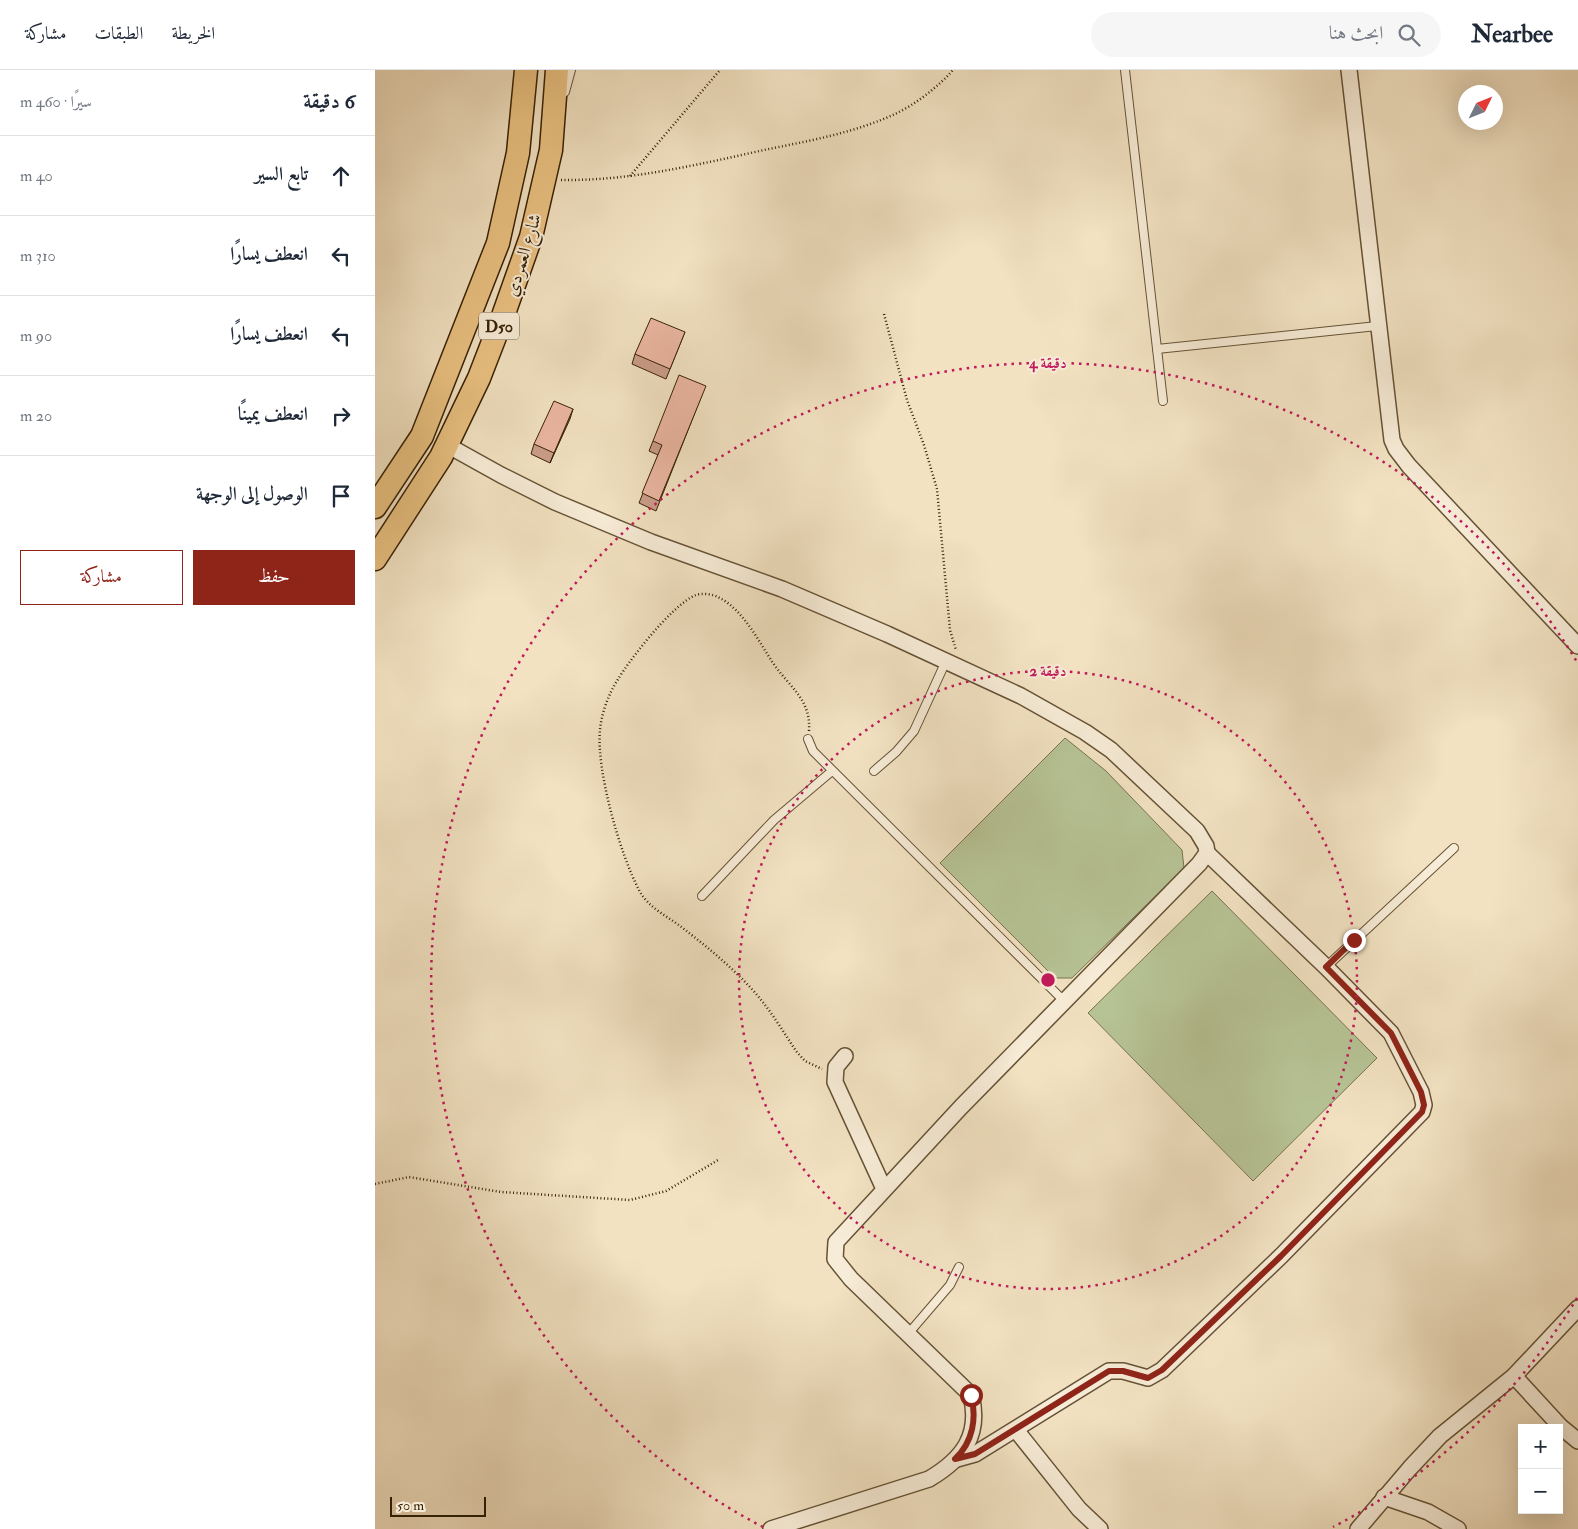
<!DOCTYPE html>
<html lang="ar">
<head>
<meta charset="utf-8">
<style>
	body { margin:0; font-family:"IM FELL Double Pica",Amiri,serif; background:#f6f6f7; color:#1f2937; direction:rtl }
	.controls { position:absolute; right:15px; bottom:15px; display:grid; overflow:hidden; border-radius:0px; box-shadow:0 5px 20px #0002 }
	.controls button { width:45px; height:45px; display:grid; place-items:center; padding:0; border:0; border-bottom:1px solid #e0e1e3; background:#fff; color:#1f2937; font:25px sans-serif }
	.compass { position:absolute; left:1083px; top:15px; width:45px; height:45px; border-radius:50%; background:#fff; box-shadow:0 5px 20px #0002; rotate:47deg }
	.scale { position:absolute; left:15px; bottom:12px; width:96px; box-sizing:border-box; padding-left:5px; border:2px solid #382206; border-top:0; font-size:14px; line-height:18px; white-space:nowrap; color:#382206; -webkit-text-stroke:4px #f7ecd7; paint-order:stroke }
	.stop { position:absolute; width:15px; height:15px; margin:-11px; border:4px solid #8f2418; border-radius:50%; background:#fff }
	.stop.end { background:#8f2418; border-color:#fff; box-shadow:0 1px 5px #0008 }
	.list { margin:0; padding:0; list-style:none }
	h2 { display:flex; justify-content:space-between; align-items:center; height:65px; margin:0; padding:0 20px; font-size:21px }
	h2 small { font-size:16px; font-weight:400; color:#747a83 }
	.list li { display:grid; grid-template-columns:32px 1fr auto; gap:15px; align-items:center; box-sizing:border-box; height:80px; padding:0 20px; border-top:1px solid #e0e1e3 }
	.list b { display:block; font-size:19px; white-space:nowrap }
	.list em { font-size:16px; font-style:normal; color:#747a83 }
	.actions { display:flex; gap:10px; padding:15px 20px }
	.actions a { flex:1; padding:11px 0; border:1px solid #8f2418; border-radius:0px; text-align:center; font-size:18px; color:#8f2418 }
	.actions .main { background:#8f2418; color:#fff }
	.icon { flex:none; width:28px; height:28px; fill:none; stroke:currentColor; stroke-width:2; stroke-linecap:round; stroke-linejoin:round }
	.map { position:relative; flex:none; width:1203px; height:1459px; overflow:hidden; direction:ltr }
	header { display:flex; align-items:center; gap:30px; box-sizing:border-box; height:70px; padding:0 25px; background:#fff; border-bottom:1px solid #e0e1e3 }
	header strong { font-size:24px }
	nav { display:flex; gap:28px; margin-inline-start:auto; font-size:18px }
	.search { width:350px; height:45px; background:#f6f6f7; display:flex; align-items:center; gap:12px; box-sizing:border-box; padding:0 18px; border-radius:28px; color:#747a83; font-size:19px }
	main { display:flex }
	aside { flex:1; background:#fff }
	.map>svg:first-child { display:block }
	.green { fill:#b7c496; stroke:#78734e }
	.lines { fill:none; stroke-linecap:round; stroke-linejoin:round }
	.lane-casing { stroke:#665235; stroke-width:10 }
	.street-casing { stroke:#665235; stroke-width:18 }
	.primary-casing { stroke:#382206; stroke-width:25 }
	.path { stroke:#382206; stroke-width:2.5; stroke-dasharray:1 2.5; stroke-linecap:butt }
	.lane { stroke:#f7ecd7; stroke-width:8 }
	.street { stroke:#f7ecd7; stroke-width:15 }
	.primary { stroke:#e9c181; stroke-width:22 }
	.wall { fill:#ca9d8a; stroke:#382206 }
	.shaded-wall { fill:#a47f71; stroke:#382206 }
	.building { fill:#ebb6a1; stroke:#382206 }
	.route { stroke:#8f2418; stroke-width:6 }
	.ring { fill:none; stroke:#c2185b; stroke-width:2.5; stroke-dasharray:2.5 5 }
	.labels { text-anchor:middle; stroke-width:4; stroke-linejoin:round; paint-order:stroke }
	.shield { fill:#f7ecd7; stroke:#715f45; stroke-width:1 }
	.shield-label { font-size:16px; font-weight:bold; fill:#382206 }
	.street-label { font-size:18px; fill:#382206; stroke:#f7ecd7 }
	.centre { fill:#c2185b; stroke:#f7ecd7; stroke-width:2.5 }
	.ring-label { font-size:15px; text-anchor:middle; font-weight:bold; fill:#c2185b; stroke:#f7ecd7; stroke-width:4; stroke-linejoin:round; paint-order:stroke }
</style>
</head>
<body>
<header>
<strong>Nearbee</strong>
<div class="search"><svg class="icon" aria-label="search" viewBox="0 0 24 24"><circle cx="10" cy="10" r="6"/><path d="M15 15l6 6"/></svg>ابحث هنا</div>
<nav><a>الخريطة</a><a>الطبقات</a><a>مشاركة</a></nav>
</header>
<main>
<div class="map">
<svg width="1203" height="1459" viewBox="0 0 1203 1459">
	<rect width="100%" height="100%" fill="#f2e2c2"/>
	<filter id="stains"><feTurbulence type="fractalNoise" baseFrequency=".004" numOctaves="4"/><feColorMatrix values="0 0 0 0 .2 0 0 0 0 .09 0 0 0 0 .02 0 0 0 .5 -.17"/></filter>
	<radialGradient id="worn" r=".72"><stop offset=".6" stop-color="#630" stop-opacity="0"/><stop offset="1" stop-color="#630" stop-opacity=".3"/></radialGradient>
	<g class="green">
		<polygon points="690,668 731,701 807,780 809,798 697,908 680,908 565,793"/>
		<polygon points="837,821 1002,988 878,1111 713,943"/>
	</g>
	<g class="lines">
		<g class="lane-casing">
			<g id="lane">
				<polyline points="750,0 788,331"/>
				<polyline points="190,22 196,0"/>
				<polyline points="782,279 1002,256"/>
				<polyline points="433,669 438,681 689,931"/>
				<polyline points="499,701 521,682 539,661 571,591"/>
				<polyline points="327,826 399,750 457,701"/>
				<polyline points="951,897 1079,778"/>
				<polyline points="533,1264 575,1215 584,1197"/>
			</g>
		</g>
		<g class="street-casing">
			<g id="street">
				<polyline points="974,0 1017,370 1021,379 1034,396 1203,576"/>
				<path d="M72 375 126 405 180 432 276 472 407 519 512 564 646 626 710 662 736 680 822 761 831 776 832 783 824 794 586 1037 461 1172 460 1189 476 1209 596 1325C606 1365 588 1389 554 1409L396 1459"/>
				<polyline points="470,986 461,997 460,1012 509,1119"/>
				<polyline points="1139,1306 1186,1357 1203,1371"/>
				<polyline points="641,1360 704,1439 725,1459"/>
				<polyline points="582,1389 600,1384 734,1301 748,1301 773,1308 787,1300 906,1186 1047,1042 1049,1035 1046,1022 1016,963 951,897 832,783"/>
				<polyline points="1009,1427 1053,1442 1083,1459"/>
				<polyline points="983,1459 1035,1398 1065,1366 1139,1306 1203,1238"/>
			</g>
		</g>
		<g class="primary-casing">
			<g id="primary">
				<polyline points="0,437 47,366 123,173 143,83 151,0"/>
				<polyline points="0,489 66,387 104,308 128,246 156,167 176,80 182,0"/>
			</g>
		</g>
		<g class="path">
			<polyline points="255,106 345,0"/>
			<path d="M186 110C255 111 321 95 389 80 433 71 479 63 520 44 541 34 563 17 578 0"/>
			<polyline points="509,244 532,330 549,375 562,419 575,560 581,580"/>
			<path d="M434 661C436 629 415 618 398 593 384 572 368 539 343 527 337 524 328 523 321 525 297 534 245 600 235 624 230 635 226 648 225 660 221 700 245 784 264 820 273 838 294 847 309 859 331 876 353 894 372 914 391 933 406 958 421 981L430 991 447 999"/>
			<polyline points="0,1114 34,1107 126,1122 255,1130 291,1121 343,1090"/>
		</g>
		<use href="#lane" class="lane"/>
		<use href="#street" class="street"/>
		<use href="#primary" class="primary"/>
	</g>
	<g class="wall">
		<polygon points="310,262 291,309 257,294 260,284"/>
		<polygon points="327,325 281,441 264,433 283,385 274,381 278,371"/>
		<polygon points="198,339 175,393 156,384 159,374"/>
	</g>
	<polygon class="shaded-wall" points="198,339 195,349 175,393 179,383"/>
	<g class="building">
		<polygon points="276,248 310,262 295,299 260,284"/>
		<polygon points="304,305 331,316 284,431 267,423 287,375 278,371"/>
		<polygon points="179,331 198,339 179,383 159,374"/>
	</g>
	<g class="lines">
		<path class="route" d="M596 1325C602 1348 598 1372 580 1389L600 1384 734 1301H748L773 1308 787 1300 906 1186 1047 1042 1049 1035 1046 1022 1016 963 951 897 979 870"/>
	</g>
	<g class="ring">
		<circle cx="673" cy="910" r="309"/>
		<path d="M1202 1228A617 617 0 0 1 958 1457M388 1457A617 617 0 1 1 1202 592"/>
	</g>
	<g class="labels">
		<rect class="shield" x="104" y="242.5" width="40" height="27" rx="4"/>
		<g class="shield-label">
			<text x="124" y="262">D50</text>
		</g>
		<g class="street-label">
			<text transform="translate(148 185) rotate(-73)" y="6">شارع العمردي</text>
		</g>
	</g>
	<circle cx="673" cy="910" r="8" class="centre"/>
	<g class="ring-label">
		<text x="673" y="298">4 دقيقة</text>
		<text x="673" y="606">2 دقيقة</text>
	</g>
	<rect width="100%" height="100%" filter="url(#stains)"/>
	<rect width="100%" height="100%" fill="url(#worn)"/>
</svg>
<div class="controls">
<button>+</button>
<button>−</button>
</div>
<svg class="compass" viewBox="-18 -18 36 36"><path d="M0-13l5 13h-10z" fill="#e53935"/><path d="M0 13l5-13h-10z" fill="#747a83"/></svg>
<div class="scale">50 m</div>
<div class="stop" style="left:596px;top:1325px"></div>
<div class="stop end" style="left:979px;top:870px"></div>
</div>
<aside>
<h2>6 دقيقة<small>سيرًا · 460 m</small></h2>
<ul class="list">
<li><svg class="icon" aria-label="ahead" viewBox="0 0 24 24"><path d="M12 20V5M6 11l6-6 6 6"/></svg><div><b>تابع السير</b></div><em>40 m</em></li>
<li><svg class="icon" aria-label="left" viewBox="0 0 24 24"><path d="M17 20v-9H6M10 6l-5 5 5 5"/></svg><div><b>انعطف يسارًا</b></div><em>310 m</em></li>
<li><svg class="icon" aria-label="left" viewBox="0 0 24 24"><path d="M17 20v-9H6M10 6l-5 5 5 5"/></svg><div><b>انعطف يسارًا</b></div><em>90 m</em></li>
<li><svg class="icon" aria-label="right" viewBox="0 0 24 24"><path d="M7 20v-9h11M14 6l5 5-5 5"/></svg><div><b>انعطف يمينًا</b></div><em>20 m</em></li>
<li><svg class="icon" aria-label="arrive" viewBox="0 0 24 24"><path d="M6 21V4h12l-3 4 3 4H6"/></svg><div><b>الوصول إلى الوجهة</b></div></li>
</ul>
<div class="actions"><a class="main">حفظ</a><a>مشاركة</a></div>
</aside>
</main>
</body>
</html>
